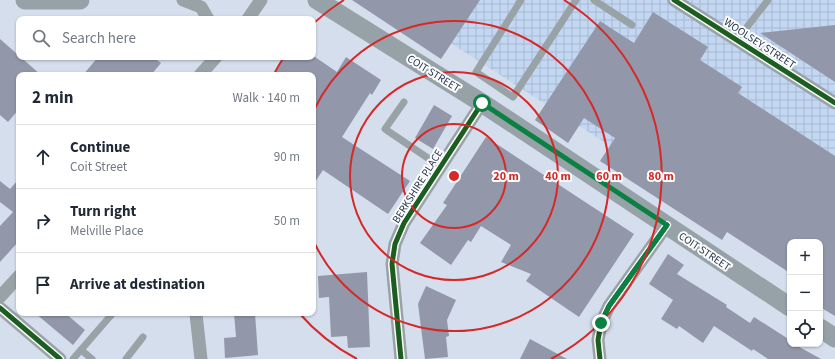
<!DOCTYPE html>
<html lang="en">
<head>
<meta charset="utf-8">
<style>
	body { margin:0; font-family:"Source Sans 3",sans-serif; background:#f6f6f7; color:#1f2937 }
	.controls { position:absolute; right:12px; bottom:12px; display:grid; overflow:hidden; border-radius:8px; box-shadow:0 1px 3px #0004 }
	.controls button { width:36px; height:36px; display:grid; place-items:center; padding:0; border:0; border-bottom:1px solid #e0e1e3; background:#fff; color:#1f2937; font:20px sans-serif }
	.stop { position:absolute; width:12px; height:12px; margin:-9px; border:3px solid #0b8043; border-radius:50%; background:#fff }
	.stop.end { background:#0b8043; border-color:#fff; box-shadow:0 1px 4px #0008 }
	.list { margin:0; padding:0; list-style:none }
	h2 { display:flex; justify-content:space-between; align-items:center; height:52px; margin:0; padding:0 16px; font-size:17px }
	h2 small { font-size:13px; font-weight:400; color:#747a83 }
	.list li { display:grid; grid-template-columns:26px 1fr auto; gap:12px; align-items:center; box-sizing:border-box; height:64px; padding:0 16px; border-top:1px solid #e0e1e3 }
	.list b { display:block; font-size:15px; white-space:nowrap }
	.list p { margin:0; font-size:13px; white-space:nowrap; color:#747a83 }
	.list em { font-size:13px; font-style:normal; color:#747a83 }
	.icon { flex:none; width:22px; height:22px; fill:none; stroke:currentColor; stroke-width:2; stroke-linecap:round; stroke-linejoin:round }
	.map { position:relative; flex:none; width:835px; height:359px; overflow:hidden }
	.search { position:absolute; background:#fff; box-shadow:0 1px 3px #0004; left:16px; top:16px; width:300px; height:44px; display:flex; align-items:center; gap:10px; box-sizing:border-box; padding:0 14px; border-radius:8px; color:#747a83; font-size:15px }
	.panel { position:absolute; background:#fff; box-shadow:0 1px 3px #0004; left:16px; top:72px; width:300px; height:244px; border-radius:8px }
	.map>svg:first-child { display:block }
	.industrial { fill:url(#industrial-grid) }
	.building { fill:#9298a9 }
	.lines { fill:none; stroke-linecap:round; stroke-linejoin:round }
	.lane { stroke:#99a3a7; stroke-width:7 }
	.street { stroke:#99a3a7; stroke-width:13 }
	.secondary { stroke:#96a2a8; stroke-width:19 }
	.cycleway-casing { stroke:#fcfcfc; stroke-width:8 }
	.cycleway { stroke:#1b5e20; stroke-width:5 }
	.route { stroke:#0b8043; stroke-width:5 }
	.ring { fill:none; stroke:#d62828; stroke-width:2 }
	.labels { text-anchor:middle; stroke-width:4; stroke-linejoin:round; paint-order:stroke }
	.street-label { font-size:11px; fill:#26374f; stroke:#fcfcfc }
	.centre { fill:#d62828; stroke:#fcfcfc; stroke-width:2 }
	.ring-label { font-size:12px; text-anchor:middle; font-weight:bold; fill:#d62828; stroke:#fcfcfc; stroke-width:4; stroke-linejoin:round; paint-order:stroke }
</style>
</head>
<body>
<div class="map">
<svg width="835" height="359" viewBox="0 0 835 359">
	<defs>
		<pattern id="industrial-grid" width="8" height="8" patternUnits="userSpaceOnUse"><rect width="8" height="8" fill="#c3d7f3"/><path d="M0 4h8M4 0v8" fill="none" stroke="#a7b9d2"/></pattern>
	</defs>
	<rect width="100%" height="100%" fill="#d5deec"/>
	<polygon class="industrial" points="384,0 835,0 835,291 820,242 790,242 790,262"/>
	<g class="building">
		<polygon points="352,0 480,0 441,59"/>
		<polygon points="653,12 708,47 700,60 742,87 738,93 835,156 835,316 820,307 820,242 790,242 790,273 727,232 722,240 600,161 615,138 584,118 568,143 535,120 600,21 634,43"/>
		<polygon points="835,25 835,82 760,33"/>
		<polygon points="0,39 41,75 19,75 19,109 8,122 0,115"/>
		<polygon points="98,57 153,57 161,63 151,75 83,75"/>
		<polygon points="284,57 315,57 337,72 346,57 381,80 372,95 370,93 342,137 410,181 388,214 323,170 313,185 313,75 274,75"/>
		<polygon points="434,105 452,116 433,149 415,138"/>
		<polygon points="486,137 634,234 579,317 526,281 531,274 501,262 511,245 481,226 471,242 468,240 451,265 420,243 447,205 443,203"/>
		<polygon points="19,179 19,241 0,262 0,226 13,212 0,202 0,181 10,189"/>
		<polygon points="668,254 684,265 677,274 727,305 726,307 750,323 754,317 790,340 790,344 794,344 821,359 768,359 753,349 752,351 714,326 703,343 679,326 677,329 661,319 673,300 649,284"/>
		<polygon points="367,272 370,347 348,348 347,336 331,337 329,297 319,298 318,276"/>
		<polygon points="426,286 456,300 447,320 449,336 446,337 448,357 425,359 418,304"/>
		<polygon points="35,313 65,313 85,330 73,345"/>
		<polygon points="234,313 255,313 258,355 225,358 224,338 236,337"/>
		<polygon points="530,339 567,359 520,359"/>
	</g>
	<g class="lines">
		<g class="lane">
			<polyline points="521,0 476,72 513,97 576,0"/>
			<polyline points="594,0 632,25"/>
			<polyline points="737,40 768,0"/>
			<polyline points="404,102 385,129 441,167"/>
			<polyline points="81,350 92,359"/>
			<polyline points="73,359 113,313"/>
			<polyline points="126,359 143,337"/>
		</g>
		<g class="street">
			<polyline points="183,0 201,7 208,19"/>
			<polyline points="674,0 835,103"/>
			<polyline points="248,19 261,0"/>
			<polyline points="200,75 216,57"/>
			<polyline points="0,297 19,276"/>
			<polyline points="0,308 60,359"/>
			<polyline points="196,314 201,359"/>
			<polyline points="401,359 392,264 395,244 404,223 482,103"/>
			<polyline points="600,359 598,340 601,323 609,306 667,225"/>
		</g>
		<g class="secondary">
			<polyline points="25,0 80,0"/>
			<polyline points="317,0 482,103 790,307"/>
			<polyline points="820,328 835,338"/>
		</g>
		<g class="cycleway-casing">
			<g id="cycleway">
				<polyline points="674,0 835,103"/>
				<polyline points="0,308 60,359"/>
				<polyline points="401,359 392,264 395,244 404,223 482,103"/>
				<polyline points="600,359 598,340 601,323 609,306 667,225"/>
			</g>
		</g>
		<use href="#cycleway" class="cycleway"/>
	</g>
	<g class="lines">
		<polyline class="route" points="482,103 667,225 609,306 601,323"/>
	</g>
	<g class="ring">
		<circle cx="454" cy="176" r="52"/>
		<circle cx="454" cy="176" r="104"/>
		<path d="M314 110A155 155 0 1 1 314 242"/>
		<path d="M357 359A207 207 0 0 1 299 313M274 74A207 207 0 0 1 284 57M314 23A207 207 0 0 1 344 0M564 0A207 207 0 0 1 551 359"/>
	</g>
	<g class="labels">
		<g class="street-label">
			<text transform="translate(760 43) rotate(33)" y="4">WOOLSEY STREET</text>
			<text transform="translate(434 73) rotate(32)" y="4">COIT STREET</text>
			<text transform="translate(417 186) rotate(-58)" y="4">BERKSHIRE PLACE</text>
			<text transform="translate(705 251) rotate(34)" y="4">COIT STREET</text>
		</g>
	</g>
	<circle cx="454" cy="176" r="6" class="centre"/>
	<g class="ring-label">
		<text x="506" y="180">20 m</text>
		<text x="558" y="180">40 m</text>
		<text x="609" y="180">60 m</text>
		<text x="661" y="180">80 m</text>
	</g>
</svg>
<div class="controls">
<button>+</button>
<button>−</button>
<button><svg class="icon" aria-label="locate" viewBox="0 0 24 24"><circle cx="12" cy="12" r="6"/><path d="M12 2v4M12 18v4M2 12h4M18 12h4"/></svg></button>
</div>
<div class="stop" style="left:482px;top:103px"></div>
<div class="stop end" style="left:601px;top:323px"></div>
<div class="search"><svg class="icon" aria-label="search" viewBox="0 0 24 24"><circle cx="10" cy="10" r="6"/><path d="M15 15l6 6"/></svg>Search here</div>
<section class="panel">
<h2>2 min<small>Walk · 140 m</small></h2>
<ul class="list">
<li><svg class="icon" aria-label="ahead" viewBox="0 0 24 24"><path d="M12 20V5M6 11l6-6 6 6"/></svg><div><b>Continue</b><p>Coit Street</p></div><em>90 m</em></li>
<li><svg class="icon" aria-label="right" viewBox="0 0 24 24"><path d="M7 20v-9h11M14 6l5 5-5 5"/></svg><div><b>Turn right</b><p>Melville Place</p></div><em>50 m</em></li>
<li><svg class="icon" aria-label="arrive" viewBox="0 0 24 24"><path d="M6 21V4h12l-3 4 3 4H6"/></svg><div><b>Arrive at destination</b></div></li>
</ul>
</section>
</div>
</body>
</html>
